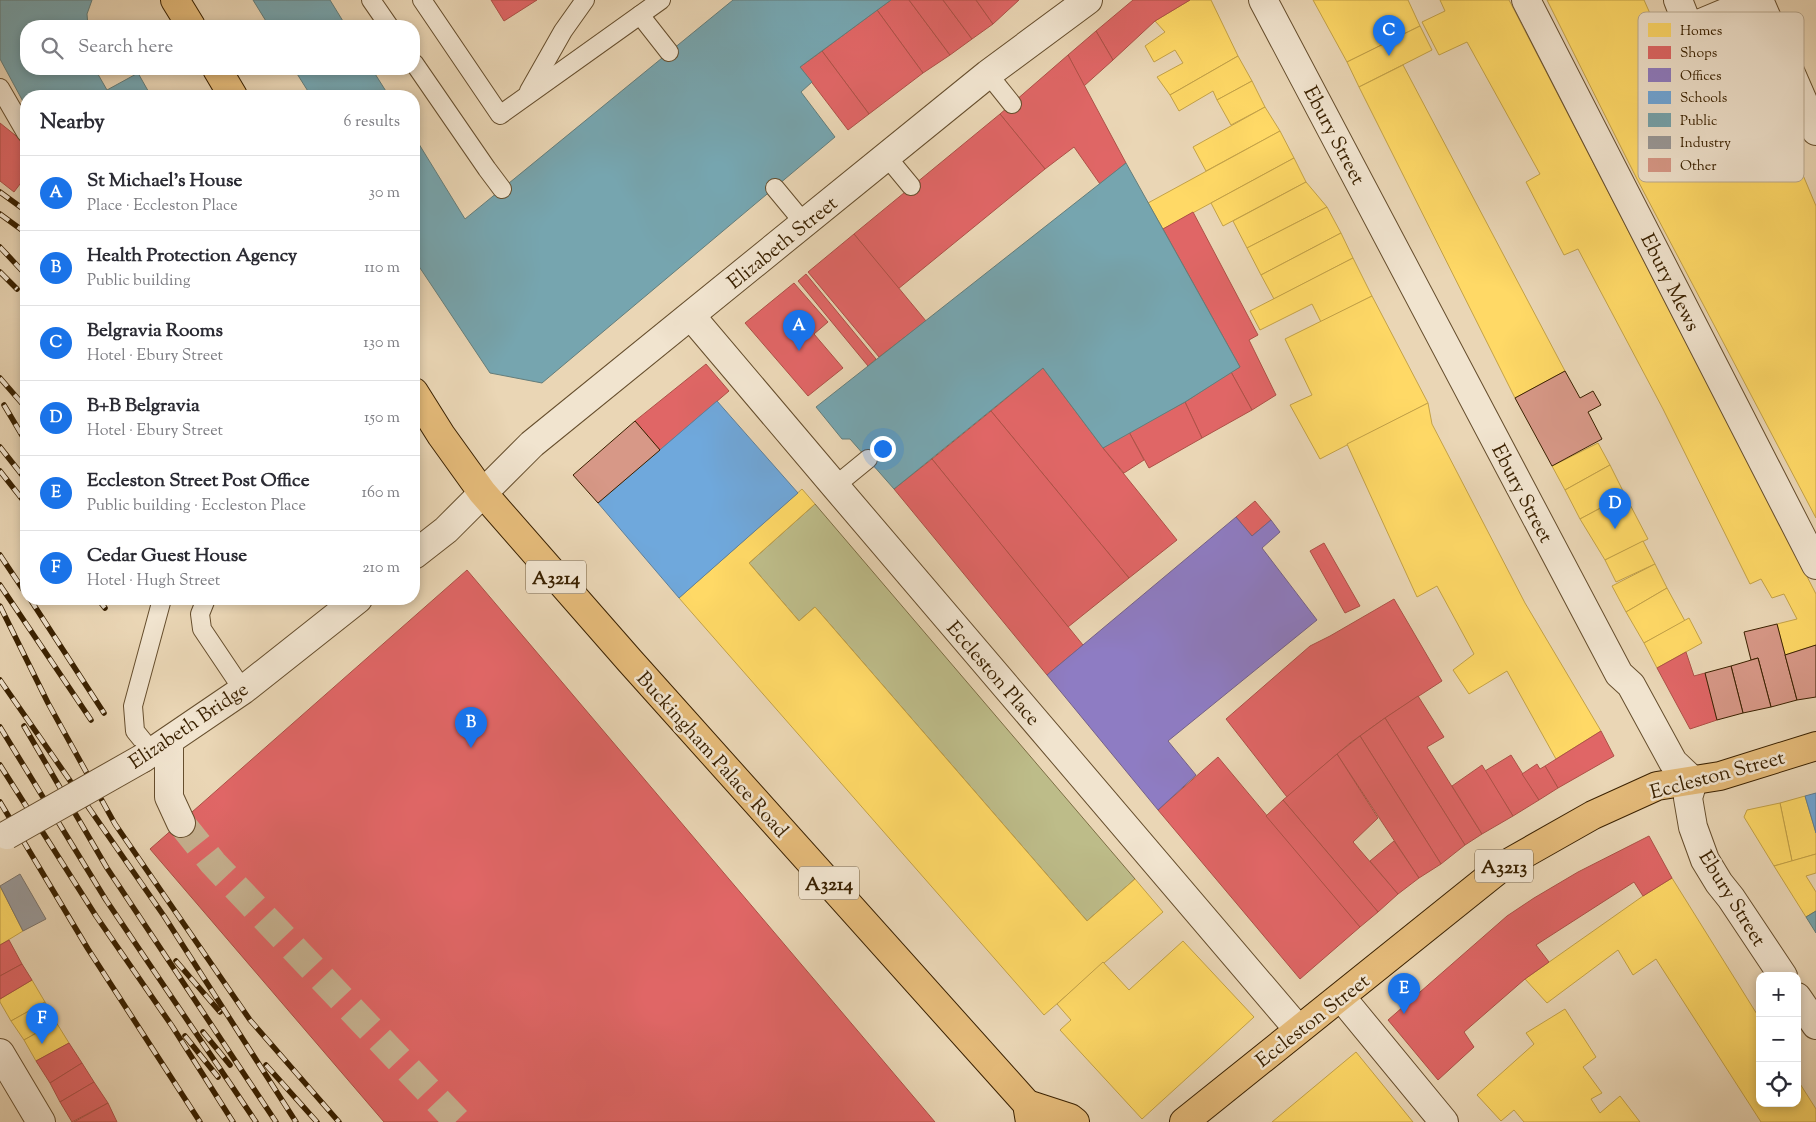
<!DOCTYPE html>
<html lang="en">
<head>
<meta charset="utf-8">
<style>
	body { margin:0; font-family:"Sorts Mill Goudy",serif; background:#f2f2f3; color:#2b2b33 }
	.controls { position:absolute; right:15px; bottom:15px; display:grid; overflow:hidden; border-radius:10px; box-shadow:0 2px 8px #0003 }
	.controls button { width:45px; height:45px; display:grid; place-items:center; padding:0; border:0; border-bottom:1px solid #e1e1e2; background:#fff; color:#2b2b33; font:25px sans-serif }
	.you { position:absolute; left:882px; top:448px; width:18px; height:18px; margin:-12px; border:4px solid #fff; border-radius:50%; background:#1a73e8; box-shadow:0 0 0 8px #1a73e833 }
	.badge { display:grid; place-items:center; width:32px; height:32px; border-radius:50%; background:#1a73e8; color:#fff; font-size:16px; font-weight:700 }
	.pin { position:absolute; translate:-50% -41px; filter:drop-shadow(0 1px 2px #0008) }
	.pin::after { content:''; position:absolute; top:26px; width:18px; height:15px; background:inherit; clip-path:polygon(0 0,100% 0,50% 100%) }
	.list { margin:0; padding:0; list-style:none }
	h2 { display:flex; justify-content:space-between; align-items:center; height:65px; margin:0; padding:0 20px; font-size:21px }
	h2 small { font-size:16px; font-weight:400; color:#7c7c81 }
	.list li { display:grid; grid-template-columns:32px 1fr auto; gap:15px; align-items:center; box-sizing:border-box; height:75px; padding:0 20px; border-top:1px solid #e1e1e2 }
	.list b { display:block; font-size:19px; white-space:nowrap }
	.list p { margin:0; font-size:16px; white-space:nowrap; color:#7c7c81 }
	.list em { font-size:16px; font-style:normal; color:#7c7c81 }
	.icon { flex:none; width:28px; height:28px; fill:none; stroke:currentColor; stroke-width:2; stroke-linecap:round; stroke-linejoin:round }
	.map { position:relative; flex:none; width:1816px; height:1122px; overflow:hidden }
	.search { position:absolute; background:#fff; box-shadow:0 2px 8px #0003; left:20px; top:20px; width:400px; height:55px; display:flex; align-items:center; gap:12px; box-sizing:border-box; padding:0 18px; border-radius:20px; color:#7c7c81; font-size:19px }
	.panel { position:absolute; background:#fff; box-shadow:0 2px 8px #0003; left:20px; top:90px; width:400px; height:515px; border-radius:20px }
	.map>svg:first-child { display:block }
	.green { fill:#bdbc89; stroke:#7c6e44 }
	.homes { fill:#ffd966; stroke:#c4a247 }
	.shops { fill:#e06666; stroke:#ae5147 }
	.offices { fill:#8e7cc3; stroke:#756188 }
	.schools { fill:#6fa8dc; stroke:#5f809a }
	.public { fill:#76a5af; stroke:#647d7a }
	.industry { fill:#999; stroke:#7c756b }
	.building { fill:#d79887; stroke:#3a2100 }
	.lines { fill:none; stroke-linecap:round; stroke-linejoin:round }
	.street-tunnel { stroke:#c7b291; stroke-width:28; stroke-dasharray:28 14; stroke-linecap:butt }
	.lane-casing { stroke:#664e2d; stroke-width:20 }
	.street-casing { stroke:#664e2d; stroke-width:30 }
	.primary-casing { stroke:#3a2100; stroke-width:30 }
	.lane { stroke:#f1e4cf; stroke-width:18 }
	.street { stroke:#f1e4cf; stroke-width:28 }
	.primary { stroke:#e5bb7a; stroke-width:28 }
	.rail-casing { stroke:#3a2100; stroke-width:5.5 }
	.rail { stroke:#f1e4cf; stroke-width:4; stroke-dasharray:11; stroke-linecap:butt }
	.street-bridge-casing { stroke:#664e2d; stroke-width:30; stroke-linecap:butt }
	.street-bridge { stroke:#f1e4cf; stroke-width:28 }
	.labels { text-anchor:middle; stroke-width:5; stroke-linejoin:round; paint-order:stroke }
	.shield { fill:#f1e4cf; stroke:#715c3e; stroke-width:1 }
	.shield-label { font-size:19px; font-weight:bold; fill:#3a2100 }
	.street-label { font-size:20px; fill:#3a2100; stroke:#f1e4cf }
	.key { fill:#f1e4cf; stroke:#baaa91; stroke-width:1 }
	.key-label { font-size:14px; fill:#3a2100 }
</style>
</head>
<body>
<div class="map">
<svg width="1816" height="1122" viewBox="0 0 1816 1122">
	<rect width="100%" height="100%" fill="#ead6b5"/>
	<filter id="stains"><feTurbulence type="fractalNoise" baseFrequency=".004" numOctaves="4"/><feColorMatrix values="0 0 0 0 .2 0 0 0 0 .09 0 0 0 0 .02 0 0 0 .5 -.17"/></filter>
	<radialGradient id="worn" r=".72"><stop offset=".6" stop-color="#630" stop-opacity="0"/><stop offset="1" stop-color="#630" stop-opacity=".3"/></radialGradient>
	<polygon class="green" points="815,504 1135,879 1087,921 815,607 799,621 749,563"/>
	<g class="homes">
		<polygon points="1190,0 1211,0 1238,56 1170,95 1157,77 1183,63 1175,50 1154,62 1145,46 1165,32 1155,21"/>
		<polygon points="1313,0 1408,0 1420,26 1347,62"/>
		<polygon points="1440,0 1509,0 1816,594 1816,645 1785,655 1777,624 1797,619 1784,594 1772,598 1761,579 1750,584 1663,409 1578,249 1564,255 1526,182 1540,174 1467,42 1439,55 1422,22 1445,11"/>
		<polygon points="1547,0 1644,0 1676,72 1747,42 1816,206 1816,518 1637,179"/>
		<polygon points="1420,26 1432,50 1359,87 1347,62"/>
		<polygon points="1238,56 1252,81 1217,100 1213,91 1179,111 1170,95"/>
		<polygon points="1403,65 1565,371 1515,398 1359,87"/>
		<polygon points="1252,81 1265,107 1231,125 1217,100"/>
		<polygon points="1265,107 1280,131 1206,171 1193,147"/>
		<polygon points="1280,131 1294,158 1163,229 1148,203"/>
		<polygon points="1294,158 1306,182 1223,226 1211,203"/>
		<polygon points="1306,182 1327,207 1247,248 1233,221"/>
		<polygon points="1327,207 1341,233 1261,275 1247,248"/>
		<polygon points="1341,233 1353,258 1274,299 1261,275"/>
		<polygon points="1353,258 1372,296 1321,322 1312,304 1260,330 1250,311"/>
		<polygon points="1372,296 1428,403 1320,459 1290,405 1312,395 1285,339"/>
		<polygon points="1428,403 1432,424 1525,603 1601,731 1556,759 1507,671 1469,694 1453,670 1474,654 1437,586 1417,597 1347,444"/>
		<polygon points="1598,443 1610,465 1565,490 1552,466"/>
		<polygon points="1610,465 1625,495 1580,519 1565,490"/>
		<polygon points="802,489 815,504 749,563 799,621 815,607 1087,921 1135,879 1163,912 1044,1015 679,598"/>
		<polygon points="1625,495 1648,539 1605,560 1580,519"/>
		<polygon points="1643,541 1655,564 1616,582 1605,560"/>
		<polygon points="1655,564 1667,588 1626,612 1612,586"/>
		<polygon points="1667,588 1685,621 1644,643 1626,612"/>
		<polygon points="1689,618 1702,643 1657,668 1644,643"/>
		<polygon points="1805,796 1816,833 1816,854 1792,861 1780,803"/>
		<polygon points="1780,803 1792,861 1774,866 1744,817 1747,810"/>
		<polygon points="1816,854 1816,873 1806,876 1816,892 1816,911 1806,917 1774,866"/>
		<polygon points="1672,878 1760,1019 1760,1103 1797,1103 1797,1079 1816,1109 1816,1122 1761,1122 1656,959 1633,975 1618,950 1547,1003 1525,979 1643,896"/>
		<polygon points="0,886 23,931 0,945"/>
		<polygon points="1183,941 1254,1017 1142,1119 1060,1030 1071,1020 1057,1004 1103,962 1129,990"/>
		<polygon points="32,980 45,1002 11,1021 0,1002 0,999"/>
		<polygon points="45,1002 56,1022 24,1040 11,1021"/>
		<polygon points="1565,1009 1596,1057 1583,1067 1602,1093 1591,1099 1600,1113 1620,1096 1640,1122 1524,1122 1514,1110 1501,1121 1477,1095 1534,1044 1526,1033"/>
		<polygon points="56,1022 69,1043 36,1061 24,1040"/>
		<polygon points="1356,1052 1413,1122 1272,1122"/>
	</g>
	<g class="shops">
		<polygon points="491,0 537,0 504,21"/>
		<polygon points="891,0 909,0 950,55 923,73 877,10"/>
		<polygon points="909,0 943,0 972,39 950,55"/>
		<polygon points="943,0 976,0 993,24 972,39"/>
		<polygon points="976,0 1019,0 993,24"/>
		<polygon points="1133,0 1190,0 1155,21 1113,60 1096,31"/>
		<polygon points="877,10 923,73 869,114 822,51"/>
		<polygon points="1096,31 1113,60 1084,86 1068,55"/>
		<polygon points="822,51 869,114 848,130 800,67"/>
		<polygon points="1068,55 1126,163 1100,184 1074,147 1045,169 1000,114"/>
		<polygon points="1000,114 1045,169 898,289 854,234"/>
		<polygon points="0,123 20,139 26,152 26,176 14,192 0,181"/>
		<polygon points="1193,212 1258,335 1249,340 1276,395 1252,410 1231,372 1240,367 1163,229"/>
		<polygon points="854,234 926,321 879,357 808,272"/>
		<polygon points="806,274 876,359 868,366 798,281"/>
		<polygon points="794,283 828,322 814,334 843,368 808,396 745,323"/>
		<polygon points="706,364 729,391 660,450 635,421"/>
		<polygon points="1043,368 1103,448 1177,540 1129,578 991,411"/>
		<polygon points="1231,372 1252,410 1202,438 1185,402"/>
		<polygon points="1185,402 1202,438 1149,468 1129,432"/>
		<polygon points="991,411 1129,578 1068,627 932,459"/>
		<polygon points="1129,432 1144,460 1124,473 1103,448"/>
		<polygon points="932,459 1083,645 1047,675 894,489"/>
		<polygon points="1255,501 1271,520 1252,536 1236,517"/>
		<polygon points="1324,543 1360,606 1345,613 1310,551"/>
		<polygon points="467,570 935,1122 384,1122 150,849"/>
		<polygon points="1394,599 1442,681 1385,718 1350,743 1287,797 1226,719 1310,646 1330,636"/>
		<polygon points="1686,652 1694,676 1705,673 1717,720 1690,729 1657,668"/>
		<polygon points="1418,696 1444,737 1427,747 1482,834 1465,845 1385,718"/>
		<polygon points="1385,718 1465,845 1441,864 1360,736"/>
		<polygon points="1601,731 1614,756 1558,788 1545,766"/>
		<polygon points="1360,736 1441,864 1419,878 1337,754"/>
		<polygon points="1337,754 1378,818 1353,842 1398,894 1378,912 1283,800"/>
		<polygon points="1511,755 1539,800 1513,816 1485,771"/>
		<polygon points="1218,757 1360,927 1300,979 1158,810"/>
		<polygon points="1537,764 1540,769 1545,766 1558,788 1539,800 1522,774"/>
		<polygon points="1482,765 1513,816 1482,834 1452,786"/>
		<polygon points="1283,800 1378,912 1360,927 1266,816"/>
		<polygon points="1649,836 1672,878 1643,896 1634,882 1536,945 1549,962 1525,979 1464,1032 1474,1047 1438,1080 1388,1020 1507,916 1534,898 1578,872"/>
		<polygon points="1394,841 1419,878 1398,894 1370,861"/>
		<polygon points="9,940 22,964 0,976 0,945"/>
		<polygon points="22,964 32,980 0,999 0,976"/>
		<polygon points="69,1043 82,1063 50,1083 36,1061"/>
		<polygon points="82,1063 94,1082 60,1102 50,1083"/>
		<polygon points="94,1082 108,1103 72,1122 60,1102"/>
		<polygon points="108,1103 117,1122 74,1122"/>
	</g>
	<polygon class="offices" points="1236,517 1252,536 1271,520 1280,532 1262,548 1317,620 1168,741 1196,775 1158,810 1047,675"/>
	<g class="schools">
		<polygon points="717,401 798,493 679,598 598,503"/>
		<polygon points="1816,793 1816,833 1805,796"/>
	</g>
	<g class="public">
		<polygon points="0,0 92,0 87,14 88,26 26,26 26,69 95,69 107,90 138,73 151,96 26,96 26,107 0,59"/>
		<polygon points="253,0 330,0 346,26 269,26"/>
		<polygon points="733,0 891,0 800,67 812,82 801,92 835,137 542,383 490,373 414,259 414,136 465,219"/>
		<polygon points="294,69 372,69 389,96 311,96"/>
		<polygon points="1126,163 1240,367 1185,402 1103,448 1043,368 894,489 850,439 842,439 816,407"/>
		<polygon points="1816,911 1816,933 1806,917"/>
	</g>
	<polygon class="industry" points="20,874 46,919 23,931 0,886"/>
	<g class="building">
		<polygon points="1565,371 1580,398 1593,391 1601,405 1588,412 1602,439 1552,466 1515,398"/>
		<polygon points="635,421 660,450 598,503 573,475"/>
		<polygon points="1777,624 1797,700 1771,707 1758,658 1751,660 1744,632"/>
		<polygon points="1816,645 1816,697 1797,700 1785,655"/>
		<polygon points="1758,658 1771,707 1743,713 1731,666"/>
		<polygon points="1731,666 1743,713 1717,720 1705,673"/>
	</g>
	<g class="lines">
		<polyline class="street-tunnel" points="181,823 213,863 458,1122"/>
		<g class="lane-casing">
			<g id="lane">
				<polyline points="371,0 389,26"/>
				<polyline points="422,0 500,115 661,0"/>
				<polyline points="640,15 669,52"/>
				<polyline points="414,63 487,169 502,189"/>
				<polyline points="988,74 1012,104"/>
				<polyline points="0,88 26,133"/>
				<polyline points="529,91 563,31 585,0"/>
				<polyline points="887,157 911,186"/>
				<polyline points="775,188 804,223"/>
				<polyline points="835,486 868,459"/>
				<polyline points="206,599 200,614 202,629 243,690"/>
				<polyline points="152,752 135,731 133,706 162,599"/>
			</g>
		</g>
		<g class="street-casing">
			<g id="street">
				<polyline points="1263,0 1619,674 1631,685 1673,762 1693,781 1688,798 1693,827 1705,860 1719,883 1731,898 1783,976"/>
				<polyline points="1526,0 1816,565"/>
				<polyline points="1678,0 1689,28 1756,0"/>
				<polyline points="1759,0 1816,131"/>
				<polyline points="691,316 835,486 1298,1029"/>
				<polyline points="414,555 446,530 532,444 988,74 1088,0"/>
				<polyline points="169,741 169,797 181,823"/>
				<polyline points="143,758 243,690 358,599"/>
				<polyline points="1341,997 1444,1122"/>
				<polyline points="1797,997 1816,1025"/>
				<polyline points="0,1053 41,1122"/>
			</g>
		</g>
		<g class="primary-casing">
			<g id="primary">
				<polyline points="175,0 191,26"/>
				<polyline points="217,69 233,96"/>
				<polyline points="414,392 441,435 482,492 630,661 1027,1104 1030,1122"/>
				<polyline points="1027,1104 1070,1118 1075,1122"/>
				<polyline points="1184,1122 1503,866 1593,815 1657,786 1720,776 1816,746"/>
			</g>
		</g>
		<use href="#lane" class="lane"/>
		<use href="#street" class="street"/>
		<use href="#primary" class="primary"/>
		<g class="rail-casing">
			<g id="rail">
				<polyline points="0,192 26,211"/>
				<polyline points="0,214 26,233"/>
				<polyline points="0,247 26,275"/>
				<polyline points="0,272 17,289"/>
				<polyline points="0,378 26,408"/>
				<polyline points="4,405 26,442"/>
				<polyline points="0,447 26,480"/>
				<polyline points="0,471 26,504"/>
				<polyline points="0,555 26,594"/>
				<polyline points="0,585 91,720"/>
				<polyline points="30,599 104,713"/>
				<polyline points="98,599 105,608"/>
				<polyline points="0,606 48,703 115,824 250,1020 339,1122"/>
				<polyline points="0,680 164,916 296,1122"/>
				<polyline points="24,726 107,868 276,1122"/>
				<polyline points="0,727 106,900 256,1122"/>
				<polyline points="0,765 96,916 172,1026 233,1122"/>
				<polyline points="0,802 88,949 200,1122"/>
				<polyline points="176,961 220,1012"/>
				<polyline points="203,1032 230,1065"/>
				<polyline points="185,1036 218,1077"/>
				<polyline points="266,1065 317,1122"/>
			</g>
		</g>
		<use href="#rail" class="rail"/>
		<g class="street-bridge-casing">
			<polyline id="street-bridge" points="7,835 143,758"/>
		</g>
		<use href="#street-bridge" class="street-bridge"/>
	</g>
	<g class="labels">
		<g class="shield">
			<rect x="526" y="560.5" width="60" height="33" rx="4"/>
			<rect x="1475" y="849.5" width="58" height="33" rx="4"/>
			<rect x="799" y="866.5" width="60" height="33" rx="4"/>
		</g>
		<g class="shield-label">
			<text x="556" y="584">A3214</text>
			<text x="1504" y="873">A3213</text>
			<text x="829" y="890">A3214</text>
		</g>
		<g class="street-label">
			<text transform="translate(1335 135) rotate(62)" y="7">Ebury Street</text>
			<text transform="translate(782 242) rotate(-39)" y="7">Elizabeth Street</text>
			<text transform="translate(1671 282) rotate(63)" y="7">Ebury Mews</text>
			<text transform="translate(1523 493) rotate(62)" y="7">Ebury Street</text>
			<text transform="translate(994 673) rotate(49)" y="7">Eccleston Place</text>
			<text transform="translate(188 725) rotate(-34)" y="7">Elizabeth Bridge</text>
			<text transform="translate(713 754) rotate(48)" y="7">Buckingham Palace Road</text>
			<text transform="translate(1717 774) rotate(-15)" y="7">Eccleston Street</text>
			<text transform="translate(1733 898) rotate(58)" y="7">Ebury Street</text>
			<text transform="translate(1312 1020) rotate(-38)" y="7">Eccleston Street</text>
		</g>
	</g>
	<rect x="1638" y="12" width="166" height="170" rx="8" class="key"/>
	<rect x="1648" y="23" width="23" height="14" fill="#ffd966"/>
	<rect x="1648" y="46" width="23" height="13" fill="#e06666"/>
	<rect x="1648" y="68" width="23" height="14" fill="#8e7cc3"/>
	<rect x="1648" y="91" width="23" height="13" fill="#6fa8dc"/>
	<rect x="1648" y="113" width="23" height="14" fill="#76a5af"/>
	<rect x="1648" y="136" width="23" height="13" fill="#999"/>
	<rect x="1648" y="158" width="23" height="14" fill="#d79887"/>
	<g class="key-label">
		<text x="1680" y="35">Homes</text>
		<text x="1680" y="57">Shops</text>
		<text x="1680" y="80">Offices</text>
		<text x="1680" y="102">Schools</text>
		<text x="1680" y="125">Public</text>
		<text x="1680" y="147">Industry</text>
		<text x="1680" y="170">Other</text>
	</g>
	<rect width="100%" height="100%" filter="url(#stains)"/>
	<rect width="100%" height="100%" fill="url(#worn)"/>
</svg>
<div class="controls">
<button>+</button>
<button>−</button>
<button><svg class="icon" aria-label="locate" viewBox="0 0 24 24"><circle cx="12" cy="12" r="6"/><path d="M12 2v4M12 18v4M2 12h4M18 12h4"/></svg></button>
</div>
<div class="you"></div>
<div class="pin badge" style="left:799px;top:351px">A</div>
<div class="pin badge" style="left:471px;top:748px">B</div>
<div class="pin badge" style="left:1389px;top:56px">C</div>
<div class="pin badge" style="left:1615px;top:529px">D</div>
<div class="pin badge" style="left:1404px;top:1014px">E</div>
<div class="pin badge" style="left:42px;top:1044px">F</div>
<div class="search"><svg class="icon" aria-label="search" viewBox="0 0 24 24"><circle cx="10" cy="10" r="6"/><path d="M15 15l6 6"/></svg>Search here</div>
<section class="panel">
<h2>Nearby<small>6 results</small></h2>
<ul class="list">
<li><span class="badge">A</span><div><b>St Michael's House</b><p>Place · Eccleston Place</p></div><em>30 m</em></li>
<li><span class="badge">B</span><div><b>Health Protection Agency</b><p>Public building</p></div><em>110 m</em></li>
<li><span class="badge">C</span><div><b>Belgravia Rooms</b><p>Hotel · Ebury Street</p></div><em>130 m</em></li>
<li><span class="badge">D</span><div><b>B+B Belgravia</b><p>Hotel · Ebury Street</p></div><em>150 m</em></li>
<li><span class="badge">E</span><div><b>Eccleston Street Post Office</b><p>Public building · Eccleston Place</p></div><em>160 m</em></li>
<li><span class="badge">F</span><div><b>Cedar Guest House</b><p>Hotel · Hugh Street</p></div><em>210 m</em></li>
</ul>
</section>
</div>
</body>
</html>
